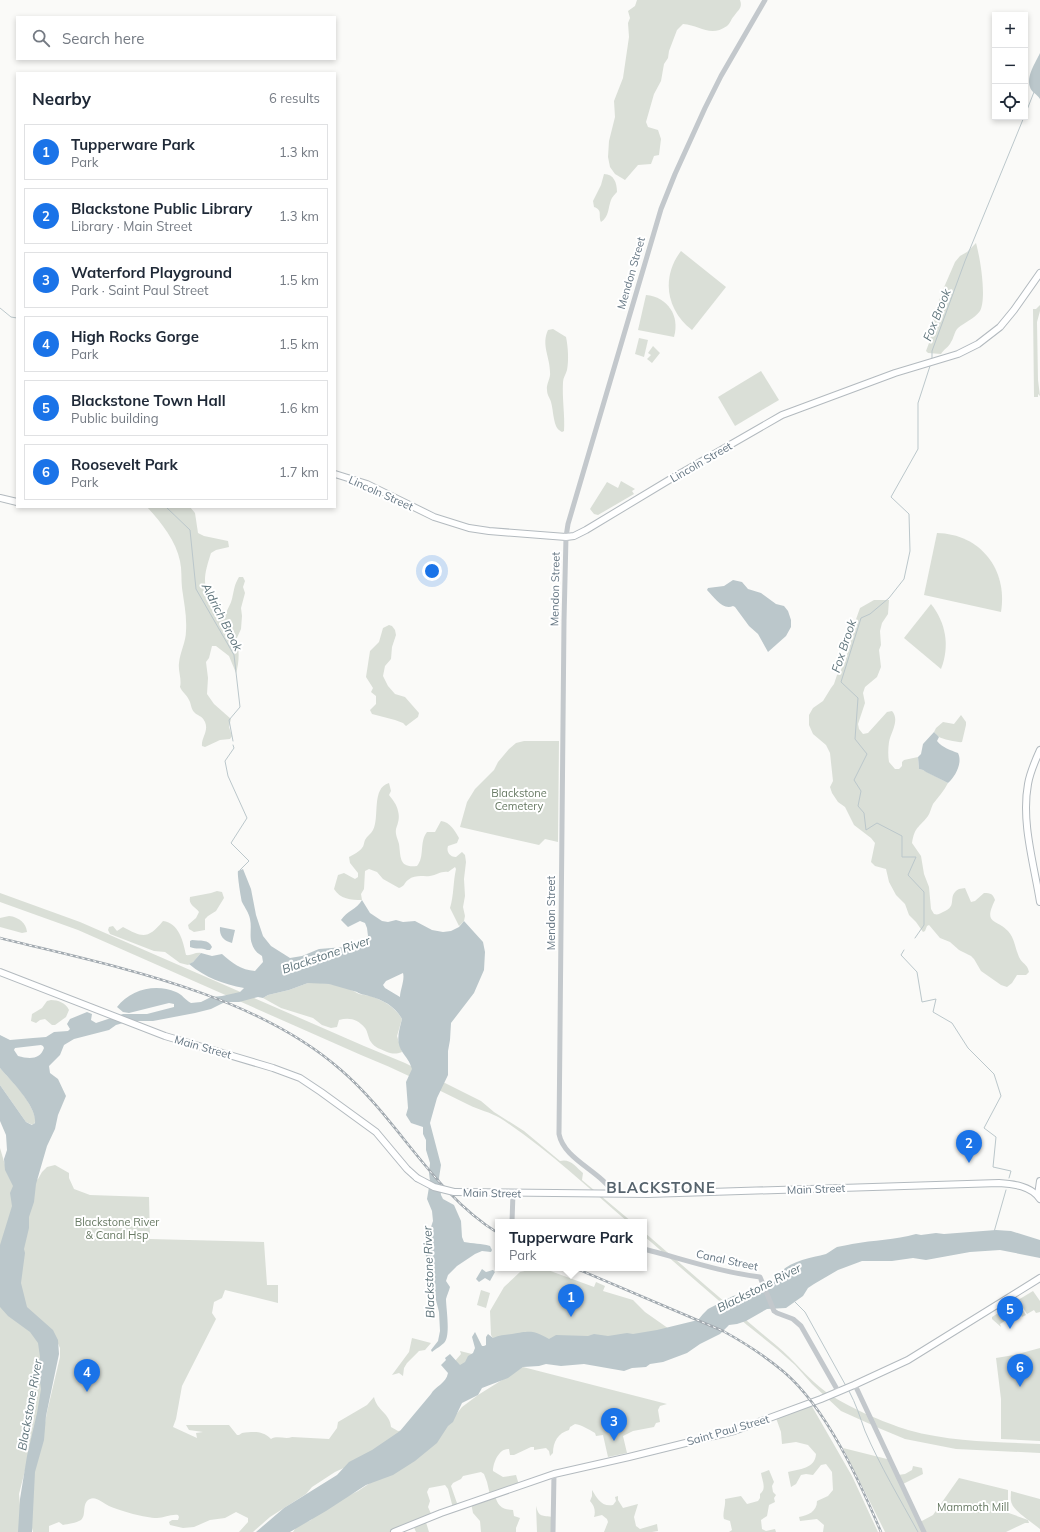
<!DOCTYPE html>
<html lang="en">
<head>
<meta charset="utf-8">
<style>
	body { margin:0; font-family:Mulish,sans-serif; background:#f6f6f7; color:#1f2937 }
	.controls { position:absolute; right:12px; top:12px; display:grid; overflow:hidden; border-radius:0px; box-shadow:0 2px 6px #0003 }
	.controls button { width:36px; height:36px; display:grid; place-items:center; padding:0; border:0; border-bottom:1px solid #e0e1e3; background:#fff; color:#1f2937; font:20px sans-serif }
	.you { position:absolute; left:432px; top:571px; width:14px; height:14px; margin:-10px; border:3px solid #fff; border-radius:50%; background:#1a73e8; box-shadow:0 0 0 6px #1a73e833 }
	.badge { display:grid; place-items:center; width:26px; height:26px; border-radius:50%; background:#1a73e8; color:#fff; font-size:13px; font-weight:700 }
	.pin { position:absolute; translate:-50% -33px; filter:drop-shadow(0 1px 2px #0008) }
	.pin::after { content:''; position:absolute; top:21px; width:14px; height:12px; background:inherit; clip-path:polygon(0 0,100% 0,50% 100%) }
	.popup { position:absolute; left:495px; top:1219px; width:152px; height:52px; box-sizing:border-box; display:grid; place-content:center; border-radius:0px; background:#fff; filter:drop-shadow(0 1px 3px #0005); font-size:13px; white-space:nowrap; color:#747a83 }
	.popup b { font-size:15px; color:#1f2937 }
	.popup::after { content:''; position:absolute; left:50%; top:100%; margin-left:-8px; border:8px solid transparent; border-top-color:#fff }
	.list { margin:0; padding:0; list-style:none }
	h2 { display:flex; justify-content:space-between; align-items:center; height:52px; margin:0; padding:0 16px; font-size:17px }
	h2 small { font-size:13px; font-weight:400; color:#747a83 }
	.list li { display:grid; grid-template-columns:26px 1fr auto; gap:12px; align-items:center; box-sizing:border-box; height:56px; margin:0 8px 8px; padding:0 8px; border:1px solid #e0e1e3; border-radius:0px }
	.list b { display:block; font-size:15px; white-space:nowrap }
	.list p { margin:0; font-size:13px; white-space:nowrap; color:#747a83 }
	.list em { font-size:13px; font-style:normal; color:#747a83 }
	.icon { flex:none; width:22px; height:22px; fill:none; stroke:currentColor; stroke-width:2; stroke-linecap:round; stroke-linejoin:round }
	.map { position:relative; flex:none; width:1040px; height:1532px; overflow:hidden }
	.search { position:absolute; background:#fff; box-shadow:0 2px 6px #0003; left:16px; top:16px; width:320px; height:44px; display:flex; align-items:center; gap:10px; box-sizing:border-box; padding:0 14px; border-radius:0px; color:#747a83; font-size:15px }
	.panel { position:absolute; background:#fff; box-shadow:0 2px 6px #0003; left:16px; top:72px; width:320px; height:436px; border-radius:0px }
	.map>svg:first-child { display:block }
	.green { fill:#dadfd7 }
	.water { fill:#bbc7cb; fill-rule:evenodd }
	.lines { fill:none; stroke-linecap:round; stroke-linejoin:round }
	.stream { stroke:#bbc7cb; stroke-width:1 }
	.secondary-casing { stroke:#b3babf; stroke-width:8 }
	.tertiary { stroke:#c3c8cc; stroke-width:5 }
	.secondary { stroke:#fff; stroke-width:6 }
	.rail-casing { stroke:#a2aab0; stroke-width:2.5 }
	.rail { stroke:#fff; stroke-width:1; stroke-dasharray:3; stroke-linecap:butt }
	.secondary-bridge-casing { stroke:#b3babf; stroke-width:8; stroke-linecap:butt }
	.secondary-bridge { stroke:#fff; stroke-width:6 }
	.labels { text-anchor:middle; stroke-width:4; stroke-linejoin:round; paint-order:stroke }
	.street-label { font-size:11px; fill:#657683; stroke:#fff }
	.park-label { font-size:11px; fill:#687a64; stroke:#fff }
	.water-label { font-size:12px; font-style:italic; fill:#60757c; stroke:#fff }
	.district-label { font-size:15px; font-weight:bold; letter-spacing:1px; fill:#57646e; stroke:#fff }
</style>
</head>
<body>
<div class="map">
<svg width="1040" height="1532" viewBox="0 0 1040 1532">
	<rect width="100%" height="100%" fill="#fafaf8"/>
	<g class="green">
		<path d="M637 0H740C743 8 738 10 734 16 731 19 730 24 727 26 710 38 700 25 683 24L677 30 669 51 668 58 664 64 661 81 654 94 646 122 648 127 658 130 661 139 659 155 654 156 651 164 638 165 625 180 615 174 610 167 608 157 609 141 615 117 614 101 623 78 629 37 628 23 630 18 628 11 635 6Z"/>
		<path d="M604 174C614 174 617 183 617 192 615 194 612 197 611 200 608 208 609 217 601 222 598 215 603 210 594 207L593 201 601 185Z"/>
		<path d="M976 243C980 257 987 298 980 311 975 318 964 323 958 328 954 332 954 338 951 342 949 347 944 349 941 354L928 353 926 351 929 343V337L933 323V318L942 292 955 262 960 256 967 252Z"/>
		<path d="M681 251 726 287 692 330C666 310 661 277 681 251Z"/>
		<path d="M646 295C668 297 680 316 674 337L638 330Z"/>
		<polygon points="1040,305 1040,311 1037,322 1038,380 1040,396 1038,394 1038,397 1034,397 1033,309 1036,309"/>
		<path d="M553 329 566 337C568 346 569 361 567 370 566 374 563 378 563 382 562 399 565 415 564 431L562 432C560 431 557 429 556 426 553 418 553 409 551 402 550 398 547 395 547 390 546 384 551 378 550 372 550 357 541 345 548 330Z"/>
		<polygon points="639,338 648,340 644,357 635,354"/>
		<polygon points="653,346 660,353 652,363 647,359 651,355 648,353"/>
		<polygon points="761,371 779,400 735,426 718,397"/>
		<polygon points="621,481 635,489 632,491 634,494 598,515 594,514 590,509 607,482 618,488"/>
		<path d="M147 507H190L195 513 198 533 204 536 228 541 229 547 216 550 211 553C205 572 200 587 214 603 218 607 219 612 224 615L226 614C227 609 231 604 232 599 234 591 234 585 239 577H243L245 581 243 587 245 593 241 608 242 616 241 629 236 640C240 649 239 663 236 673L229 656 216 646H212L209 658 206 662 208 678 207 694 214 704 231 719 229 727 232 736 230 739 220 740 205 747 202 746C201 738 209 731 205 722 202 715 197 716 194 712 191 709 191 703 189 700 187 695 182 692 180 687 182 679 178 672 179 663 180 652 186 642 186 631 187 616 184 603 182 588 181 579 182 570 180 561 176 541 161 522 147 507Z"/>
		<path d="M937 533C980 534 1008 569 1001 612L924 595Z"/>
		<path d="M874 600H889L888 614 882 623 880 631 881 645 879 650 881 667 877 677 865 687 863 693 865 703 858 724 859 729 863 734 868 733 887 712 892 711C900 720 891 732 889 742 888 749 888 756 889 762L895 769H899L902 766V762L904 760 918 757 919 769 923 770 948 783C944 791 938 797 933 804 931 808 930 813 928 816 918 829 915 826 912 843L921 856 924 874 929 887 931 909 934 914C938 915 939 914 943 912 959 906 946 896 959 889L965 888 971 902 975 901 984 893C991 893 993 894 995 900 983 925 996 918 1008 931 1015 939 1015 948 1019 957 1022 964 1027 963 1029 972L1026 975H1017L1012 983 1007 987 1001 985 981 971 974 959 971 956 959 950 950 942 940 938 929 925 927 926 925 931 923 932 916 922 909 915 905 904 896 895 889 882 886 869 875 866 871 862 875 843 871 838 854 825 845 807 838 802 832 793 830 787 833 781 830 753 826 745 813 734 809 725V715L813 708 823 701 831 688 834 684 837 675 840 672 846 659 849 646 850 636 860 608Z"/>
		<path d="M931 604C946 623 950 646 941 669L904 638Z"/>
		<polygon points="389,625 392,626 395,630 396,635 392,647 391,659 385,666 383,676 388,686 395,694 405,697 419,713 418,717 406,726 403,723 395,720 372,714 370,710 376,704 376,696 371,692 373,688 366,677 370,651 379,642 383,628"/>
		<path d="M961 715 966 722V725L962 742C960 743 942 739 939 737 937 736 936 734 934 732L936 728 943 722 954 724Z"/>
		<polygon points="524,741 559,741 558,842 545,839 539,845 460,827 467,802 475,789 494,770 498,762 509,749 516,743"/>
		<path d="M389 783 391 791 389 795C393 800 397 805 398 811 400 818 398 823 396 829 395 835 398 839 399 844 401 858 399 868 417 866 425 857 419 842 427 832H435L441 821C450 822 455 831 459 838L457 843 448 846C446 852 450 857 456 857L462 852 465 855 466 862 464 879 465 896 463 907 465 916 464 921 459 926 450 908C454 895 453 882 456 869L455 867 448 872C441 871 437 875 430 876 423 877 416 874 408 880 404 883 405 886 399 888L383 879 377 872 369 869 365 871 364 889 361 894 362 900C351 900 340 899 334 889L338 875 344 873 355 879 358 877V873L350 863 349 857C353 855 359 852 362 848 364 846 364 842 365 840 367 836 371 834 373 830 380 817 371 788 389 783Z"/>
		<path d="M217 891 222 892 224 898 216 911 208 916 205 919V930L194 932 189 929 188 925 196 918 199 912C196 907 188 905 190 897L211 893Z"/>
		<path d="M0 893 80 922 364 1046 405 1063 481 1101 494 1112 524 1131 560 1161C570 1158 576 1167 583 1173L582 1180 632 1222H628C586 1186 546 1148 500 1118 490 1112 479 1110 469 1105 433 1087 398 1070 361 1055L78 930 0 902Z"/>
		<path d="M9 916C19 917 26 923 27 932L22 933 0 927V918Z"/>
		<path d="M163 921C179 923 183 941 186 955 191 956 195 952 201 953L193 962 188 965 180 963 165 952 154 951 110 934 108 930 109 927 113 926 117 931 123 927C143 938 148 939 163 921Z"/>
		<path d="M308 983C325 982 344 985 359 994 362 995 367 995 371 996 384 1001 395 1007 402 1019L397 1036 402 1052C396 1054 393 1054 387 1052 381 1049 375 1048 371 1042 368 1038 368 1032 365 1028 358 1019 349 1017 339 1020L337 1027 331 1028 322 1025 313 1018 281 1008 263 998 268 995 289 990Z"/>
		<path d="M51 1000C58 1000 66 1003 69 1010L66 1017 55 1025H52L45 1019 40 1020 36 1023 31 1021 32 1014 42 1008 47 1001Z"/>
		<path d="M0 1068C14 1084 31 1099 36 1121L33 1125 26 1122 0 1085Z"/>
		<polygon points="0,1148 8,1175 19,1190 0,1265"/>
		<path d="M55 1165 69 1173V1178L74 1189 90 1195 149 1197 150 1239 264 1242 267 1285H278V1303L225 1290 222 1298 214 1302 212 1313 216 1319 182 1386 176 1419 173 1427 197 1438 196 1433 203 1432 189 1430 186 1425H229L237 1435H239L242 1433C253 1432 262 1430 271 1439 278 1435 285 1440 292 1437L329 1439 337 1428 338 1422 367 1405 374 1397C377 1411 390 1413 391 1427L398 1431 409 1429 385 1449 335 1472 312 1487 306 1494 270 1517 253 1532H239L248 1522V1518L236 1512 225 1518 210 1520 194 1527 183 1528 170 1525 169 1522 172 1520H178L179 1517 178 1515C171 1514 164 1518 157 1518 145 1518 121 1511 109 1506 104 1504 96 1496 90 1499 81 1503 87 1515 81 1520 76 1523 68 1524 63 1525L59 1522 49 1526V1532H33L30 1520 33 1475 39 1454 47 1412 60 1357V1348L52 1330 20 1305 22 1204 28 1185 38 1179 42 1172 47 1167Z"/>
		<path d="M644 1232C688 1270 732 1309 777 1346 794 1360 808 1379 826 1392 845 1406 885 1423 908 1430 951 1442 996 1442 1040 1444V1453L956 1449 905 1439 881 1429 841 1411 812 1384 795 1365 777 1349 747 1325 644 1236Z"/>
		<polygon points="534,1269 545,1269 594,1287 596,1282 605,1286 603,1291 633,1300 645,1312 672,1331 500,1350 491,1335 490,1311 504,1287 520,1272"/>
		<polygon points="481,1290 490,1293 486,1308 477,1305"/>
		<polygon points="1033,1291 1040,1301 1040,1312 1036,1313 1034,1310 1027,1314 1018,1300"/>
		<polygon points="0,1296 51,1353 32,1443 19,1494 21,1517 20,1532 0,1532"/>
		<polygon points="1017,1301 1026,1315 1022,1317 1019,1312 1013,1316 1008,1307"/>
		<polygon points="1003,1310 1008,1319 1000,1324 1001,1327 992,1319 992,1317"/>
		<polygon points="412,1338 431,1343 425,1350 419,1351 407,1363 404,1368 403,1376 399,1373 392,1375 409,1352"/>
		<polygon points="1040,1348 1040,1441 1001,1439 1001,1399 996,1358 1014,1355"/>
		<polygon points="460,1351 480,1356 461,1367 455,1361 461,1354"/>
		<path d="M523 1367 667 1404 660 1406 658 1410 660 1422 656 1423 654 1427 633 1431 623 1436 627 1453 608 1457 603 1435 596 1436 595 1433C588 1429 582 1425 575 1424L570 1427 569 1430C558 1433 553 1442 553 1453L550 1456 549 1451 546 1448 534 1450V1447H531L514 1455H510L509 1449C499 1448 493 1463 493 1471L503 1477 516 1475 519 1485 495 1495C497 1505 502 1510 513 1510L514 1516 520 1518 516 1528V1532H481L480 1521 473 1513 471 1503 490 1495 487 1482 484 1474 481 1472 463 1476 461 1479 453 1483 451 1486 458 1506 453 1508 448 1489 445 1485 429 1488 427 1492 430 1501 428 1507 432 1516 425 1519 429 1532H416L412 1523 392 1532H293L297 1526 311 1520 319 1510 358 1491 373 1481 446 1427 462 1407 478 1395Z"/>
		<path d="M810 1403 852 1476 878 1532H823L824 1525 817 1519 800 1521 799 1517C808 1515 817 1512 817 1501L828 1496 833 1490 832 1472 826 1464 821 1465 813 1475 806 1474 801 1475 796 1484 791 1487 788 1472C799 1469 815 1469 816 1454L808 1445 796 1442 782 1444 781 1432 776 1418Z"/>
		<polygon points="843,1448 891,1460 898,1475 905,1474 912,1470 913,1466 922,1468 923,1474 903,1484 920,1522 933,1515 959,1478 1008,1490 1008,1505 1004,1505 1002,1508 1006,1512 1028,1520 1029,1523 1025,1523 1006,1532 885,1532"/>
		<path d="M769 1470 774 1482 772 1486 773 1492 776 1495 774 1498 775 1502 769 1505 767 1516 761 1520 762 1529 766 1531 775 1529 776 1532H729L732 1530 730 1521 724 1519C722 1513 726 1506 725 1499L741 1496 747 1504 758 1501 760 1498V1494C767 1489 762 1480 761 1473Z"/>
		<path d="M592 1490C597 1498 601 1507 613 1505L616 1501 615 1497 618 1496V1500L623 1508 638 1504 634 1517 636 1526 640 1529 657 1524 658 1531 652 1532H604L608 1522 607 1519 602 1515 594 1517C596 1511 594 1505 590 1501L592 1496Z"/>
		<path d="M1011 1491 1040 1499V1529C1033 1523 1014 1511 1012 1504 1010 1500 1011 1495 1011 1491Z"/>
		<path d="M536 1506C539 1518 542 1515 553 1517L554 1532H537Z"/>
	</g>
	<g class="water">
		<path d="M1040 53V99C1037 94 1031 92 1030 87 1026 76 1036 62 1040 53Z"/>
		<path d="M733 580 742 582 748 589 761 593 776 604 784 606 788 611 791 620V627L786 636 768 652 758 634 749 626 735 607 733 606C723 611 714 597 707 590L708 588 724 586Z"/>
		<path d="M934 732 939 737 937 741C943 748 950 750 958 753 963 763 955 777 948 783L926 772 923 770 919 769 918 757 921 754 923 744Z"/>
		<path d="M243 869 251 889 256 915 263 936 271 946 290 958 302 956 319 949 356 946 362 943 368 936 367 928 365 923 360 921 348 927 341 920C347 911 357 909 362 900L370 913 382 921 388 922 396 920 403 922 415 921 432 930 443 932 451 931 459 927 464 921 483 942 485 952 484 970 474 993 451 1023 450 1040 448 1051V1075L437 1098 430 1123 441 1165 439 1178 441 1195 443 1199 454 1205 461 1221 462 1237 464 1242C473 1244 481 1243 490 1246L492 1250 491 1252 482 1251 475 1254 457 1266 448 1275 446 1281 450 1287C449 1291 447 1295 446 1299 446 1308 451 1336 444 1343 442 1345 436 1349 432 1352L431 1350 438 1341 440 1331 439 1312 430 1277V1265L423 1249 426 1236 430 1230 433 1221 432 1211 427 1199 430 1181 429 1173 430 1163 426 1150V1140L423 1134V1127L411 1123 406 1115 408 1108 406 1082 412 1069C409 1060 407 1059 403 1053 395 1042 399 1031 402 1019 395 1006 383 1000 369 996 364 994 361 995 357 992L329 984 308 983 289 990 268 995 263 998 258 997 239 1002H225L211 1009 195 1013 153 1021H136L123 1023 116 1025 109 1030 74 1039 64 1045 60 1055 49 1066 50 1073 58 1079 66 1096 58 1115 55 1129 47 1146 36 1184 34 1202 29 1217V1228L24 1249 25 1253 21 1283 27 1307 53 1330 58 1340 59 1354 46 1416 44 1440 35 1472 32 1532H18L20 1499 27 1456 37 1413 41 1389 38 1368 40 1357 38 1343 30 1332 8 1316 0 1307V1245L12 1206 10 1193 13 1186 5 1170 4 1159 7 1150 6 1135 0 1121V1085L26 1122 32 1125 35 1123C37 1106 11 1081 0 1068V1035L10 1040 33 1038 46 1037 54 1032 68 1031 70 1029 67 1024 70 1019 87 1012 92 1014 91 1020 96 1023 123 1014H147L174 1007V1004L169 1003 129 1013 123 1012 117 1007C130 990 155 983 176 992 182 994 185 1000 191 1003L201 1002 211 997 222 996 240 992 244 988C223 984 206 978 189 964L193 962 201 953 212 956 222 954C232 963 241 970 255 971L263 962 262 956C257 953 254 950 252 944 249 936 252 928 250 919 249 913 245 908 242 902 241 898 237 874 238 871ZM403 973C405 980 400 990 400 997L385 988 383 985 386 981ZM41 1045 43 1046 44 1048C40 1060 29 1059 18 1056L14 1050 15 1048Z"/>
		<path d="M220 927 235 930 232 943C224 941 219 936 220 927Z"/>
		<path d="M192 940C200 941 209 939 212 947L210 950H207C202 947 196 950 190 947V941Z"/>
		<path d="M996 1230 1011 1231 1040 1240V1258L1000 1250 970 1252 926 1260 913 1258 892 1261H862L838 1270 814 1284 808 1288 803 1296 786 1308 767 1309 746 1321 737 1324 729 1325 720 1334 700 1344 687 1353 663 1362 650 1364 646 1367 632 1368 624 1371 584 1364 561 1366 546 1364 539 1366 523 1367 508 1378 482 1388 478 1395 462 1403 453 1422 448 1426 437 1443 415 1461 393 1475 366 1485 326 1511 290 1532H256L284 1508 337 1475 349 1462 372 1450 400 1431 431 1394C435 1386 446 1384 448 1373L441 1365 446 1360 445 1358 450 1354 460 1365 465 1362 468 1356 473 1353 475 1348 472 1337 475 1332 482 1346H484L486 1345V1337L488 1334 493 1338C500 1335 506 1335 512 1334 531 1331 532 1330 549 1339L556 1335 588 1336 594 1334 608 1336 627 1333 633 1334 657 1330 698 1320 703 1314 708 1309 733 1296 746 1293 754 1287 774 1282C783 1261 808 1259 826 1254 830 1252 833 1249 837 1247 842 1246 848 1245 852 1244 874 1240 895 1240 916 1234L921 1235 936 1233 944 1234Z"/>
		<polygon points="482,1269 486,1272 493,1270 495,1272 490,1281 485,1278 479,1282 476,1279"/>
	</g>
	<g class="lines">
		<g class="stream">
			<polyline points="1025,115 1034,92"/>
			<polyline points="0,308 11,317 17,318"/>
			<polyline points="932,359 932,351 965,261 1024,117"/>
			<polyline points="166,507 190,530 196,589 234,655 240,707 229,720 233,741"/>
			<polyline points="233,745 234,748 225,761 228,776 247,818 231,843 249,861 240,870"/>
			<polyline points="915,938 924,925 924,892 908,875 916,857 902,857 902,836 877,823 866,830 864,813 858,806 861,791 854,780 867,754 855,739 858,698 841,682 861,618 870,614 889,598 904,579 910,551 909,514 891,497 918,449 918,403 930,366"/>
			<polyline points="904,950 901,955 917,972 922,1002 936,999 933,1012 952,1023 968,1048 994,1074 1001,1096 984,1128 996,1137 993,1167 1011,1171 1009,1178"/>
			<polyline points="994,1232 1006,1190"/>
			<polyline points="795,1302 805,1312 846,1386"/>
			<path d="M849 1391C856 1404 860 1417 865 1431 880 1466 900 1499 918 1532"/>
		</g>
		<g class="secondary-casing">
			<g id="secondary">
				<polyline points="335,474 367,484 434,517 469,528 489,531 566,537 574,536 586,530 669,480 782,415 895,373 958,354 978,344 1000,327 1014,310 1040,273"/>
				<polyline points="0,498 17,502"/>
				<path d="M1040 750C1035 761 1030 772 1028 784 1021 822 1034 864 1040 902"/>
				<polyline points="0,972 165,1036 273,1068 300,1078 321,1092 376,1132 407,1169 417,1178"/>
				<path d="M454 1192 648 1194 999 1183C1014 1184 1031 1186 1040 1199"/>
				<polyline points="1038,1195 1040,1181"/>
				<polyline points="394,1532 441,1513 554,1474 629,1457 734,1431 821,1399 854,1385 908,1360 1040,1278"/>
			</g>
		</g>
		<g class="tertiary">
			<path d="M614 1194C601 1171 564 1160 559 1134L564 621 566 537 568 524 661 209 675 174 705 108 721 76 765 0"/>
			<polyline points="512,1222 513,1193"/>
			<path d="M644 1249C683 1259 720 1272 760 1277L774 1311 777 1313 793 1319 801 1326 838 1391"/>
			<polyline points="855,1385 924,1532"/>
			<polyline points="553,1532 554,1474"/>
		</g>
		<use href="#secondary" class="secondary"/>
		<g class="rail-casing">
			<g id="rail">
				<path d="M0 938C112 966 252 992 341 1070 398 1119 433 1193 498 1233"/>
				<path d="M575 1268 723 1331C745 1343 765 1356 784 1372 827 1409 859 1480 881 1532"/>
			</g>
		</g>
		<use href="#rail" class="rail"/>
		<g class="secondary-bridge-casing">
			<polyline id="secondary-bridge" points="417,1178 434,1187 454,1192"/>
		</g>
		<use href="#secondary-bridge" class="secondary-bridge"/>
	</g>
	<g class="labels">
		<g class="street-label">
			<text transform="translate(631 273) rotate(-74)" y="4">Mendon Street</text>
			<text transform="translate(701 462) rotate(-30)" y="4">Lincoln Street</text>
			<text transform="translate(381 493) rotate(24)" y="4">Lincoln Street</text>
			<text transform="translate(555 589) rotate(-89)" y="4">Mendon Street</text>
			<text transform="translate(551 913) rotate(-90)" y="4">Mendon Street</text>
			<text transform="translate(203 1047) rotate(16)" y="4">Main Street</text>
			<text transform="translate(816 1189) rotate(-2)" y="4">Main Street</text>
			<text transform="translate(492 1193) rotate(1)" y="4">Main Street</text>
			<text transform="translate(727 1260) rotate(12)" y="4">Canal Street</text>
			<text transform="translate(728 1430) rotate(-16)" y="4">Saint Paul Street</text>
		</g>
		<g class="park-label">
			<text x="519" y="797">Blackstone<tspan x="519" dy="13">Cemetery</tspan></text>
			<text x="117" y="1226">Blackstone River<tspan x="117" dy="13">&amp; Canal Hsp</tspan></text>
			<text x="973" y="1511">Mammoth Mill</text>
		</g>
		<g class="water-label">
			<text transform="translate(937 315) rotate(-68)" y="4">Fox Brook</text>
			<text transform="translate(222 617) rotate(63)" y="4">Aldrich Brook</text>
			<text transform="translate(844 646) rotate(-72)" y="4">Fox Brook</text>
			<text transform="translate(326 955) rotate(-19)" y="4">Blackstone River</text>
			<text transform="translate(429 1272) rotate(-92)" y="4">Blackstone River</text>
			<text transform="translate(759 1288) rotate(-27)" y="4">Blackstone River</text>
			<text transform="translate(30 1405) rotate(-80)" y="4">Blackstone River</text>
		</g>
		<g class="district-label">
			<text x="661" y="1193">BLACKSTONE</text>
		</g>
	</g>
</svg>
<div class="controls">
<button>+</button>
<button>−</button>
<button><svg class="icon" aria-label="locate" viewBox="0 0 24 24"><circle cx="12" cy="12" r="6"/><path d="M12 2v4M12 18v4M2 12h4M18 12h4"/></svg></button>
</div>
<div class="you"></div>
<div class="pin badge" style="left:571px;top:1317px">1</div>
<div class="popup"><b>Tupperware Park</b>Park</div>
<div class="pin badge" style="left:969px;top:1163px">2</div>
<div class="pin badge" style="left:614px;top:1441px">3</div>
<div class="pin badge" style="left:87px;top:1392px">4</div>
<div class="pin badge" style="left:1010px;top:1329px">5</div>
<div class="pin badge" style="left:1020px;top:1387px">6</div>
<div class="search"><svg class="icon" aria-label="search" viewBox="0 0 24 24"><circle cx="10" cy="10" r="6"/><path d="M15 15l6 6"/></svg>Search here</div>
<section class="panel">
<h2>Nearby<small>6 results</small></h2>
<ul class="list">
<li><span class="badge">1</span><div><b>Tupperware Park</b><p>Park</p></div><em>1.3 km</em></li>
<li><span class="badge">2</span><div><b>Blackstone Public Library</b><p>Library · Main Street</p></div><em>1.3 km</em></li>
<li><span class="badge">3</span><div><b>Waterford Playground</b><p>Park · Saint Paul Street</p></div><em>1.5 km</em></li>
<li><span class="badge">4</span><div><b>High Rocks Gorge</b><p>Park</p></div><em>1.5 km</em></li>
<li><span class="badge">5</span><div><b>Blackstone Town Hall</b><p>Public building</p></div><em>1.6 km</em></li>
<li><span class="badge">6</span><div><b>Roosevelt Park</b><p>Park</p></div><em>1.7 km</em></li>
</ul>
</section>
</div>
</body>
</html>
